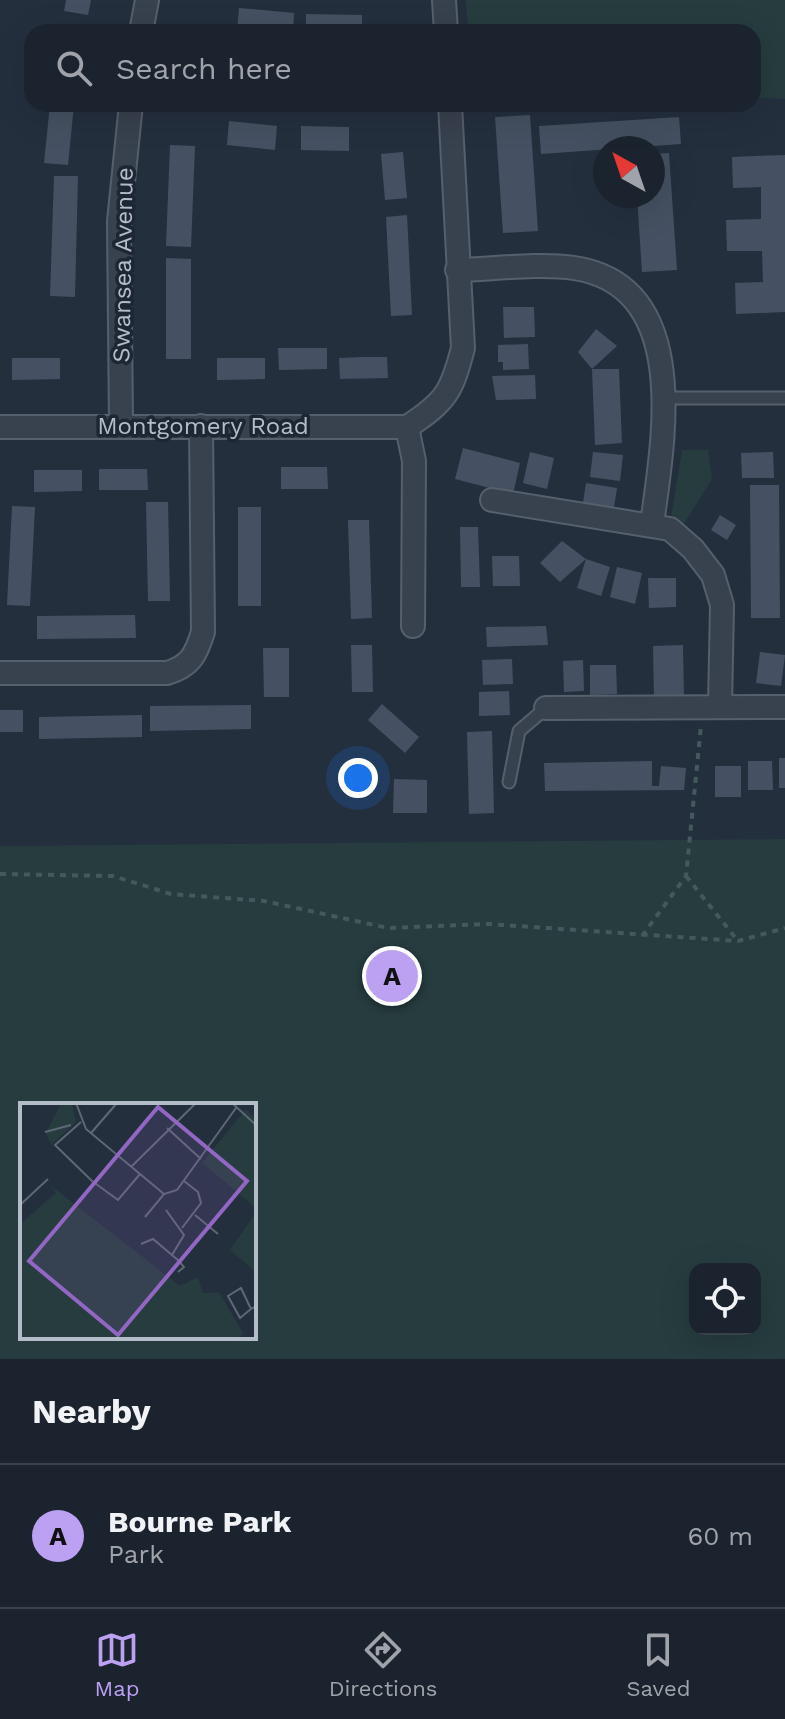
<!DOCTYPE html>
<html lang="en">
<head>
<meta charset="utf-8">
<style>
	body { margin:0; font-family:"Work Sans",sans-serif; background:#242b36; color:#f1f3f6 }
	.controls { position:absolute; right:24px; bottom:24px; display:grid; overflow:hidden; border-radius:16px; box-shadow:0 8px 32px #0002 }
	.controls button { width:72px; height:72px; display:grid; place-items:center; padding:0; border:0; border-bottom:2px solid #39404a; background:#1b232e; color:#f1f3f6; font:40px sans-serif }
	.compass { position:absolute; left:593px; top:136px; width:72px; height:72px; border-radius:50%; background:#1b232e; box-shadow:0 8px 32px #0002; rotate:320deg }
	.you { position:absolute; left:358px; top:778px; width:28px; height:28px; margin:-20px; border:6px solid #fff; border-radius:50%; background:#1a73e8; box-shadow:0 0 0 12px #1a73e833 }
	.badge { display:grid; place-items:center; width:52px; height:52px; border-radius:50%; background:#bca0f2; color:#111; font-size:26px; font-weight:700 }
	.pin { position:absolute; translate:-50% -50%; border:4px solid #fff; box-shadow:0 2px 8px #0006 }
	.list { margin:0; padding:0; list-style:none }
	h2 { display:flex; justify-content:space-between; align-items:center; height:104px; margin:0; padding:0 32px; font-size:34px }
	h2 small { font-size:26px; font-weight:400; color:#a0a4aa }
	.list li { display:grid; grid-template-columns:52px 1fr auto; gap:24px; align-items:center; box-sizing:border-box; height:144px; padding:0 32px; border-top:2px solid #39404a }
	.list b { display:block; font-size:30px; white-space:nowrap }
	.list p { margin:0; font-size:26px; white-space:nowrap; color:#a0a4aa }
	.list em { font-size:26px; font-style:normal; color:#a0a4aa }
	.icon { flex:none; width:44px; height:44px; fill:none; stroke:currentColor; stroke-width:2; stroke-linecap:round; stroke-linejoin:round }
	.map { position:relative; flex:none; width:785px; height:1359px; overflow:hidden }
	.search { position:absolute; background:#1b232e; box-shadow:0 8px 32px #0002; left:24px; right:24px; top:24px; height:88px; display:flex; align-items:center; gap:20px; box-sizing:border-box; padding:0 28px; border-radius:24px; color:#a0a4aa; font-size:30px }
	.sheet { height:248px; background:#1b232e }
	nav { display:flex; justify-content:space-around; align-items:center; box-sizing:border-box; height:112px; border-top:2px solid #39404a; background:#1b232e; font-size:22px; color:#a0a4aa }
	nav a { display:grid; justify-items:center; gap:4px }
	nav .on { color:#bca0f2 }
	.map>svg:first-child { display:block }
	.green { fill:#263c3f; fill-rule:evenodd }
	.building { fill:#455162 }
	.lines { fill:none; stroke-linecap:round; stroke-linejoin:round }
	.service-casing { stroke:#565f6c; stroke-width:15 }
	.minor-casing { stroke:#565f6c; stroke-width:26 }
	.path { stroke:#44595c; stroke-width:4; stroke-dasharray:6 6; stroke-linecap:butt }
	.service { stroke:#38414e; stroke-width:11 }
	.minor { stroke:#38414e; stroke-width:22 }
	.labels { text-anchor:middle; stroke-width:7; stroke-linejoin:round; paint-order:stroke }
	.street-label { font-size:24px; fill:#b4bcc9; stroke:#1d2633 }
	.inset-road { fill:none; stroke:#5e6776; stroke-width:2 }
	.view { fill:#9266c3; fill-opacity:0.15; stroke:#9266c3; stroke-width:4 }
	.inset-edge { fill:none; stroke:#b4bcc9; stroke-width:4 }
</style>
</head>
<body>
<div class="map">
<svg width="785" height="1359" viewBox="0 0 785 1359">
	<rect width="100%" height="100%" fill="#242f3e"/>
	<g class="green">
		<polygon points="466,0 785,0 785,99 753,98 753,32 468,32"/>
		<polygon points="682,450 708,450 712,479 680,530 671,518"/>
		<path d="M785 839V1359H0V846ZM22 1105H254V1337H22ZM695 1269H755V1329H695Z"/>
	</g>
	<g class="building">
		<polygon points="66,0 91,0 88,15 64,11"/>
		<polygon points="239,8 294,13 293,32 237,32"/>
		<polygon points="306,14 362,15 362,32 306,32"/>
		<polygon points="50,104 74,105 68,165 44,163"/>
		<polygon points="530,115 538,231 503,233 495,117"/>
		<polygon points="679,117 681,144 541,154 539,126"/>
		<polygon points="229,121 277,126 275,150 227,145"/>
		<polygon points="301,126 349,127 349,151 301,150"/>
		<polygon points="170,145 195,146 191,247 166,246"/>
		<polygon points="403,152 407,198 385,200 381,154"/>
		<polygon points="669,153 677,270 642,272 637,196 653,196 653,154"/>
		<polygon points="785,155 785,312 736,314 735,283 763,282 762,251 727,251 726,220 761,219 761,187 733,188 732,157"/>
		<polygon points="54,176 78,176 75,297 50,296"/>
		<polygon points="407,215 412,315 391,316 386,217"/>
		<polygon points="166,258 191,259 191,359 166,359"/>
		<polygon points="503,307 534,307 535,337 504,338"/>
		<polygon points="596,329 617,346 592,369 578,352"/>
		<polygon points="528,344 529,369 503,370 503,362 498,362 498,345"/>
		<polygon points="278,348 327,348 327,369 279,370"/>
		<polygon points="363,357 387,357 388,378 340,379 339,358"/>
		<polygon points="12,358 60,358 60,379 12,380"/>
		<polygon points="217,358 265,358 265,379 217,380"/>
		<polygon points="592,369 619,369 622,443 595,445"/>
		<polygon points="535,375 536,399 496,400 492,376"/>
		<polygon points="463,448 520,463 513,494 455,479"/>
		<polygon points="530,452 554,458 547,489 523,483"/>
		<polygon points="593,452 623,455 620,481 590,477"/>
		<polygon points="773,452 774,478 742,478 741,453"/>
		<polygon points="281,467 327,467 328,489 281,489"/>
		<polygon points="99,469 147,469 148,490 99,490"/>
		<polygon points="34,470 82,470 82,491 34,492"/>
		<polygon points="586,483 617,488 613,514 582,509"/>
		<polygon points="750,485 779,485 780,618 751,618"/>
		<polygon points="146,502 168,502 170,601 148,601"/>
		<polygon points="12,506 35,507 30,606 7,605"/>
		<rect x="238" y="507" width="23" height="99"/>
		<polygon points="720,515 736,525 727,540 711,530"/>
		<polygon points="348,520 369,520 372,618 351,619"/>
		<polygon points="460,527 478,527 480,587 461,587"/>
		<polygon points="562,541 586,559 560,582 540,563"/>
		<polygon points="492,556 519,556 520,586 493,586"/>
		<polygon points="586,559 610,567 601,596 577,588"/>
		<polygon points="617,567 642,573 635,604 610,597"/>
		<polygon points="648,578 676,578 676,607 649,608"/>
		<polygon points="135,615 136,638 37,639 37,616"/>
		<polygon points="546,626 548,645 487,647 486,627"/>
		<polygon points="351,645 372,645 373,692 352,692"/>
		<polygon points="683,645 684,699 654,699 653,646"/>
		<polygon points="263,648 289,648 289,697 264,697"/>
		<polygon points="760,652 785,655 781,686 756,683"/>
		<polygon points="512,659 513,684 483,685 482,660"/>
		<polygon points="583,660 584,691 564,692 563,661"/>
		<polygon points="590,665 616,665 617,694 590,695"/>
		<polygon points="509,691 510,715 479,716 479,692"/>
		<polygon points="382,704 419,737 405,753 368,720"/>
		<polygon points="251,705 251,729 150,731 150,706"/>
		<rect x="0" y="710" width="23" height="22"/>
		<polygon points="142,715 142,737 39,739 39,717"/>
		<polygon points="492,731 494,813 469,814 467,732"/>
		<rect x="779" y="758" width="6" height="30"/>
		<polygon points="652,761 652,786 659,786 661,766 686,768 684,790 545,791 544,763"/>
		<polygon points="748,761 772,761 773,790 748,790"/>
		<rect x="715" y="766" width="26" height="31"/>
		<polygon points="394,779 427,780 427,813 393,813"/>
	</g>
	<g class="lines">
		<g class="service-casing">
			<g id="service">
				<polyline points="663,398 785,398"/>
				<polyline points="509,782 519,731 546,708"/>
			</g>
		</g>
		<g class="minor-casing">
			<g id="minor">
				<polyline points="444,0 446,32"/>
				<polyline points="141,32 147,0"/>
				<path d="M457 270C493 269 540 263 574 268 693 286 663 442 652 524"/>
				<polyline points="121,425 119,221 131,104"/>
				<path d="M0 427H407C446 402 452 391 463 348L450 104"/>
				<polyline points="407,427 414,461 413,626"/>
				<polyline points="492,500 670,529 693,549 713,575 722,605 720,707"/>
				<path d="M0 673H167C191 666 196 654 203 632L201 426"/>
				<polyline points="546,708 785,707"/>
			</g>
		</g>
		<g class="path">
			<polyline points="0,874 113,876 171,894 264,901 388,928 488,924 738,941 785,928"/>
			<polyline points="686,876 738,941"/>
			<polyline points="642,936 686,876 701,726"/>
		</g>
		<use href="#service" class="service"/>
		<use href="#minor" class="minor"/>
	</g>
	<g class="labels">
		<g class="street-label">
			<text transform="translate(123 265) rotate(-89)" y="8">Swansea Avenue</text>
			<text x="203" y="434">Montgomery Road</text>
		</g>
	</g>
	<g transform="translate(20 1103)">
		<rect width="236" height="236" fill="#242f3e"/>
		<path d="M40 2H52L56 19 31 42 26 30ZM226 6 236 17V105L182 60ZM30 82 160 183 178 174 183 190 199 189 223 230 218 236H0V121L36 90ZM236 110V169L210 147Z" fill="#263c3f"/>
		<path class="inset-road" d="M29 0 56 1M56 0 66 26 144 91M212 0 236 22M61 19 35 42 72 78 98 97 120 71M147 25 181 56M25 29 51 22M71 30 97 0M112 63 176 0M0 102 28 76M146 107 164 132 152 152M175 112 198 131M125 114 144 91 157 87 216 5M162 125 181 100 178 89 164 78M121 141 133 136 159 158 164 164 158 169M231 206 220 215 208 193 221 185 231 206 236 203"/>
		<path class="view" d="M138 4 227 78 98 232 9 158Z"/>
		<rect width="236" height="236" class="inset-edge"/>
	</g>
</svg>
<div class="controls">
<button><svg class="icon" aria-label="locate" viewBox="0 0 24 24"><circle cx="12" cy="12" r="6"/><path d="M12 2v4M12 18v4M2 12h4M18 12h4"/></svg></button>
</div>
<svg class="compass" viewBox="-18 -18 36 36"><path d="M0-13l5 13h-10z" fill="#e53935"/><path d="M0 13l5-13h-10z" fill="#a0a4aa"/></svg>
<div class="you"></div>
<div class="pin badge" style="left:392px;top:976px">A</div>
<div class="search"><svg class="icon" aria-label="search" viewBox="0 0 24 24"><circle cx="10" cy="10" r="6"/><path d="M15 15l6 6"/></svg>Search here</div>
</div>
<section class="sheet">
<h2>Nearby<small></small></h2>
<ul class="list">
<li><span class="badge">A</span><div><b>Bourne Park</b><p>Park</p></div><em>60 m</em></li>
</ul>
</section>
<nav>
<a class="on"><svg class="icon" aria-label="map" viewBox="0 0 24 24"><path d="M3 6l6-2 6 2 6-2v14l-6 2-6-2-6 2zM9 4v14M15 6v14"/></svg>Map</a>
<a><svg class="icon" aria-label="directions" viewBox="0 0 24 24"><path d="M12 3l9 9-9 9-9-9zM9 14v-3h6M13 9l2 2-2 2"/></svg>Directions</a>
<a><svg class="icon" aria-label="saved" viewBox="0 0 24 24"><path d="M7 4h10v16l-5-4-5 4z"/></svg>Saved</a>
</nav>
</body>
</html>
